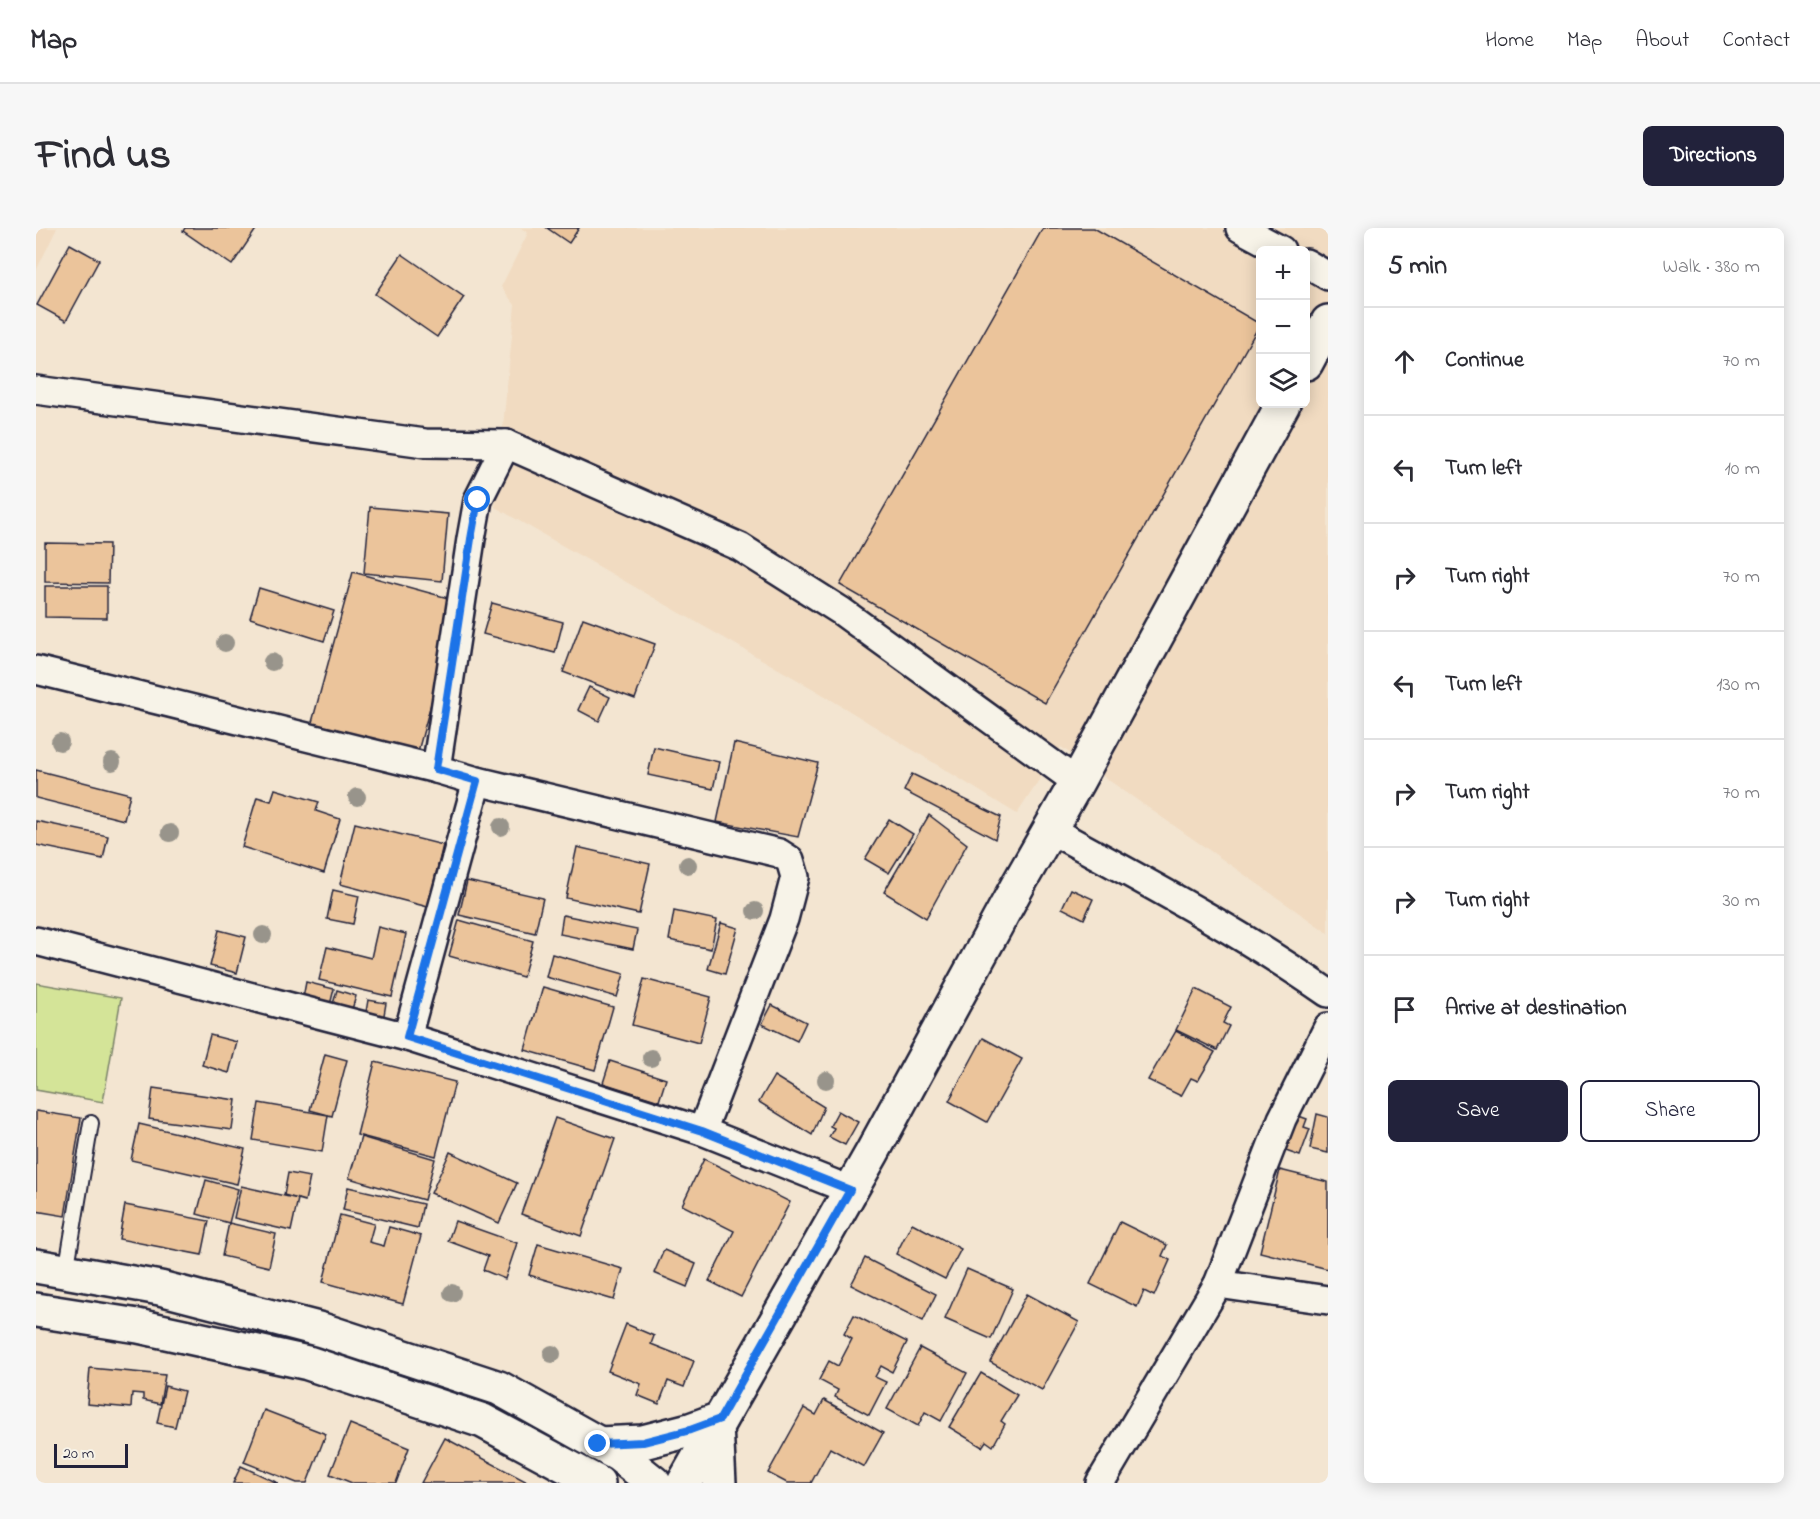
<!DOCTYPE html>
<html lang="en">
<head>
<meta charset="utf-8">
<style>
	body { margin:0; font-family:"Indie Flower",sans-serif; background:#f7f7f7; color:#2b2b33 }
	.controls { position:absolute; right:18px; top:18px; display:grid; overflow:hidden; border-radius:9px; box-shadow:0 3px 15px #0003 }
	.controls button { width:54px; height:54px; display:grid; place-items:center; padding:0; border:0; border-bottom:2px solid #e1e1e2; background:#fff; color:#2b2b33; font:30px sans-serif }
	.scale { position:absolute; left:18px; bottom:15px; width:74px; box-sizing:border-box; padding-left:6px; border:3px solid #22223b; border-top:0; font-size:16px; line-height:21px; white-space:nowrap; color:#22223b; -webkit-text-stroke:4px #f7f3e8; paint-order:stroke }
	.stop { position:absolute; width:18px; height:18px; margin:-14px; border:4px solid #1a73e8; border-radius:50%; background:#fff }
	.stop.end { background:#1a73e8; border-color:#fff; box-shadow:0 2px 6px #0008 }
	.list { margin:0; padding:0; list-style:none }
	h2 { display:flex; justify-content:space-between; align-items:center; height:78px; margin:0; padding:0 24px; font-size:26px }
	h2 small { font-size:20px; font-weight:400; color:#7c7c81 }
	.list li { display:grid; grid-template-columns:39px 1fr auto; gap:18px; align-items:center; box-sizing:border-box; height:108px; padding:0 24px; border-top:2px solid #e1e1e2 }
	.list b { display:block; font-size:22px; white-space:nowrap }
	.list em { font-size:20px; font-style:normal; color:#7c7c81 }
	.actions { display:flex; gap:12px; padding:18px 24px }
	.actions a { flex:1; padding:14px 0; border:2px solid #22223b; border-radius:9px; text-align:center; font-size:21px; color:#22223b }
	.actions .main { background:#22223b; color:#fff }
	.icon { flex:none; width:33px; height:33px; fill:none; stroke:currentColor; stroke-width:2; stroke-linecap:round; stroke-linejoin:round }
	.map { position:relative; flex:none; width:1292px; height:1255px; overflow:hidden; border-radius:9px }
	header { display:flex; align-items:center; gap:36px; box-sizing:border-box; height:84px; padding:0 30px; background:#fff; border-bottom:2px solid #e1e1e2 }
	header strong { font-size:28px }
	nav { display:flex; gap:33px; margin-inline-start:auto; font-size:21px }
	.intro { display:flex; align-items:center; justify-content:space-between; box-sizing:border-box; height:144px; padding:0 36px }
	h1 { margin:0; font-size:42px }
	.button { padding:15px 27px; border-radius:9px; background:#22223b; color:#fff; font-size:21px; font-weight:700 }
	main { display:flex; gap:36px; padding:0 36px }
	aside { flex:1; background:#fff; border-radius:9px; box-shadow:0 3px 15px #0003 }
	.map>svg:first-child { display:block }
	.built { fill:#f1dbc1; fill-rule:evenodd }
	.green { fill:#d4e498; stroke:#7b836a; stroke-width:1.5 }
	.building { fill:#ebc49b; stroke:#22223b; stroke-width:1.5 }
	.lines { fill:none; stroke-linecap:round; stroke-linejoin:round }
	.lane-casing { stroke:#22223b; stroke-width:18 }
	.street-casing { stroke:#22223b; stroke-width:32 }
	.secondary-casing { stroke:#22223b; stroke-width:38 }
	.lane { stroke:#f7f3e8; stroke-width:14 }
	.street { stroke:#f7f3e8; stroke-width:27 }
	.secondary { stroke:#f7f3e8; stroke-width:33 }
	.tree { fill:#98948b }
	.route { stroke:#1a73e8; stroke-width:8 }
</style>
</head>
<body>
<header>
<strong>Map</strong>
<nav><a>Home</a><a>Map</a><a>About</a><a>Contact</a></nav>
</header>
<div class="intro"><h1>Find us</h1><a class="button">Directions</a></div>
<main>
<div class="map">
<svg width="1292" height="1255" viewBox="0 0 1292 1255">
	<rect width="100%" height="100%" fill="#f3e5d1"/>
	<filter id="ink" filterUnits="userSpaceOnUse"><feTurbulence type="fractalNoise" baseFrequency=".0167" numOctaves="2"/><feDisplacementMap in="SourceGraphic" scale="12" xChannelSelector="R" yChannelSelector="G"/><feConvolveMatrix kernelMatrix="1 2 1 2 8 2 1 2 1" color-interpolation-filters="sRGB"/></filter>
	<g filter="url(#ink)">
		<g class="built">
			<polygon points="0,0 21,0 0,43"/>
			<path d="M485 0H1292V705L1025 519 981 586 781 463 459 279 479 77 465 59 492 5ZM1224 22H1270V176H1224Z"/>
		</g>
		<polygon class="green" points="0,755 85,770 67,874 0,862"/>
		<g class="building">
			<polygon points="149,0 221,0 196,37 147,3"/>
			<polygon points="511,0 543,0 533,15"/>
			<polygon points="1007,0 1058,0 1224,96 1009,475 804,357"/>
			<polygon points="34,16 63,32 30,93 1,77"/>
			<polygon points="366,26 428,69 401,109 339,66"/>
			<polygon points="334,279 412,286 406,353 328,345"/>
			<polygon points="9,315 73,316 72,355 9,354"/>
			<polygon points="317,344 423,373 381,527 275,498"/>
			<polygon points="9,358 71,358 71,390 9,389"/>
			<polygon points="223,360 298,383 288,413 214,390"/>
			<polygon points="456,375 527,394 519,425 447,406"/>
			<polygon points="547,390 619,416 599,471 527,444"/>
			<polygon points="553,459 574,469 563,493 542,482"/>
			<polygon points="698,515 782,535 762,609 681,594"/>
			<polygon points="618,519 683,534 677,561 612,547"/>
			<polygon points="0,542 94,566 88,592 0,570"/>
			<polygon points="876,546 965,589 959,611 868,563"/>
			<polygon points="239,561 283,574 280,583 304,591 288,645 206,619 221,569 235,573"/>
			<polygon points="893,587 931,616 890,690 848,664"/>
			<polygon points="853,591 877,606 853,645 829,631"/>
			<polygon points="0,593 72,608 67,631 0,617"/>
			<polygon points="319,595 407,617 392,679 304,656"/>
			<polygon points="541,619 614,636 603,686 530,670"/>
			<polygon points="431,653 507,670 499,705 423,687"/>
			<polygon points="1035,661 1057,671 1048,691 1026,680"/>
			<polygon points="297,662 323,668 317,696 291,691"/>
			<polygon points="638,683 681,692 675,721 633,712"/>
			<polygon points="527,687 601,702 597,721 524,706"/>
			<polygon points="423,692 497,713 487,749 413,728"/>
			<polygon points="685,695 702,700 689,746 672,741"/>
			<polygon points="342,699 370,706 356,769 283,752 291,719 335,730"/>
			<polygon points="183,702 210,709 201,745 174,738"/>
			<polygon points="516,726 588,746 581,769 510,749"/>
			<polygon points="608,751 675,769 663,815 596,797"/>
			<polygon points="270,754 298,761 294,777 267,770"/>
			<polygon points="507,759 577,779 559,842 489,822"/>
			<polygon points="1160,761 1195,779 1187,795 1193,798 1181,822 1140,802"/>
			<polygon points="301,762 320,768 314,788 295,783"/>
			<polygon points="332,772 350,775 347,793 329,790"/>
			<polygon points="736,777 770,794 761,813 726,796"/>
			<polygon points="1140,803 1179,824 1162,853 1155,850 1145,868 1112,852"/>
			<polygon points="174,807 201,814 193,845 166,837"/>
			<polygon points="947,810 986,831 951,894 913,873"/>
			<polygon points="289,826 311,832 296,888 274,882"/>
			<polygon points="574,833 630,851 623,873 567,855"/>
			<polygon points="339,834 419,854 400,928 321,907"/>
			<polygon points="738,848 788,879 776,907 723,874"/>
			<polygon points="117,860 200,872 196,902 113,891"/>
			<polygon points="223,875 292,887 286,924 217,912"/>
			<polygon points="0,883 45,890 29,988 0,983"/>
			<polygon points="802,883 822,894 809,917 793,909 798,900 794,898"/>
			<polygon points="1281,886 1292,889 1292,925 1274,921"/>
			<polygon points="1260,887 1271,891 1268,899 1274,901 1264,928 1247,922"/>
			<polygon points="519,890 579,911 545,1008 485,986"/>
			<polygon points="103,896 209,921 201,956 95,932"/>
			<polygon points="325,909 399,931 388,972 313,950"/>
			<polygon points="414,924 481,955 463,995 395,965"/>
			<polygon points="668,931 754,974 705,1069 673,1053 698,1003 646,977"/>
			<polygon points="1244,942 1292,954 1292,1041 1224,1024"/>
			<polygon points="252,945 274,949 269,973 248,967"/>
			<polygon points="170,952 202,961 193,995 161,986"/>
			<polygon points="205,958 262,971 255,1003 198,990"/>
			<polygon points="312,959 387,976 382,1000 307,982"/>
			<polygon points="89,977 173,993 166,1027 83,1011"/>
			<polygon points="304,987 338,996 333,1014 348,1018 353,999 385,1008 367,1076 287,1054"/>
			<polygon points="419,993 481,1015 469,1051 447,1042 452,1028 412,1013"/>
			<polygon points="1084,994 1131,1017 1126,1028 1134,1032 1118,1068 1108,1063 1101,1079 1054,1056"/>
			<polygon points="193,995 240,1006 233,1039 186,1028"/>
			<polygon points="876,995 925,1021 909,1051 860,1026"/>
			<polygon points="502,1016 587,1041 578,1072 493,1047"/>
			<polygon points="628,1022 660,1036 651,1059 618,1045"/>
			<polygon points="829,1030 900,1066 887,1093 815,1057"/>
			<polygon points="931,1041 977,1061 955,1111 909,1091"/>
			<polygon points="991,1066 1043,1094 1006,1162 954,1134"/>
			<polygon points="818,1087 871,1114 856,1144 845,1138 839,1149 850,1154 833,1187 799,1169 802,1162 783,1152 793,1133 802,1138 816,1111 808,1106"/>
			<polygon points="590,1096 618,1108 615,1116 658,1133 648,1159 632,1153 623,1176 601,1167 605,1156 572,1143"/>
			<polygon points="884,1120 931,1145 905,1193 889,1184 882,1198 851,1181"/>
			<polygon points="54,1140 129,1147 124,1176 107,1172 107,1166 96,1165 95,1180 51,1176"/>
			<polygon points="945,1145 981,1167 965,1193 969,1196 957,1218 950,1213 946,1219 913,1199"/>
			<polygon points="129,1158 148,1163 139,1199 121,1195"/>
			<polygon points="788,1172 847,1205 828,1239 794,1220 775,1255 751,1255 732,1245 768,1180 780,1187"/>
			<polygon points="228,1182 290,1206 271,1255 261,1255 208,1234"/>
			<polygon points="314,1196 373,1220 360,1255 316,1255 294,1246"/>
			<polygon points="409,1210 493,1255 385,1255"/>
			<polygon points="205,1238 242,1255 197,1255"/>
		</g>
		<g class="lines">
			<g class="lane-casing">
				<polyline id="lane" points="30,1044 55,895"/>
			</g>
			<g class="street-casing">
				<g id="street">
					<polyline points="1204,0 1245,22"/>
					<polyline points="1270,35 1292,48"/>
					<polyline points="0,162 389,215 470,216 442,272 435,311 400,541"/>
					<polyline points="470,216 704,319 805,383 1041,554"/>
					<polyline points="0,442 400,541 441,553 743,625 754,632 759,649 748,691 666,903"/>
					<polyline points="441,553 371,809 666,903 814,962"/>
					<path d="M1013 601C1108 653 1203 703 1292 765"/>
					<polyline points="0,713 371,809"/>
					<polyline points="1182,1056 1292,1072"/>
					<polyline points="1064,1255 1182,1056 1246,891 1292,799"/>
				</g>
			</g>
			<g class="secondary-casing">
				<g id="secondary">
					<polyline points="1270,135 1292,94"/>
					<polyline points="0,1038 124,1060 286,1102 463,1160 583,1227 618,1255"/>
					<polyline points="0,1082 102,1098 272,1135 447,1193 562,1255"/>
					<polyline points="680,1198 683,1255"/>
					<polyline points="562,1216 607,1214 654,1202 684,1191"/>
					<polyline points="648,1255 836,925 982,657 1041,554 1247,176"/>
				</g>
			</g>
			<use href="#lane" class="lane"/>
			<use href="#street" class="street"/>
			<use href="#secondary" class="secondary"/>
		</g>
		<g class="tree">
			<circle cx="189" cy="415" r="9"/>
			<circle cx="236" cy="434" r="9"/>
			<circle cx="24" cy="514" r="9"/>
			<circle cx="76" cy="534" r="9"/>
			<circle cx="321" cy="569" r="9"/>
			<circle cx="465" cy="599" r="9"/>
			<circle cx="134" cy="605" r="9"/>
			<circle cx="652" cy="637" r="9"/>
			<circle cx="719" cy="683" r="9"/>
			<circle cx="227" cy="707" r="9"/>
			<circle cx="615" cy="830" r="9"/>
			<circle cx="790" cy="852" r="9"/>
			<circle cx="416" cy="1065" r="9"/>
			<circle cx="516" cy="1126" r="9"/>
		</g>
	</g>
	<g class="lines" filter="url(#ink)">
		<polyline class="route" points="442,272 435,311 400,541 441,553 371,809 666,903 814,962 684,1191 654,1202 607,1214 562,1216"/>
	</g>
</svg>
<div class="controls">
<button>+</button>
<button>−</button>
<button><svg class="icon" aria-label="layers" viewBox="0 0 24 24"><path d="M12 4l9 5-9 5-9-5zM3 14l9 5 9-5"/></svg></button>
</div>
<div class="scale">20 m</div>
<div class="stop" style="left:442px;top:272px"></div>
<div class="stop end" style="left:562px;top:1216px"></div>
</div>
<aside>
<h2>5 min<small>Walk · 380 m</small></h2>
<ul class="list">
<li><svg class="icon" aria-label="ahead" viewBox="0 0 24 24"><path d="M12 20V5M6 11l6-6 6 6"/></svg><div><b>Continue</b></div><em>70 m</em></li>
<li><svg class="icon" aria-label="left" viewBox="0 0 24 24"><path d="M17 20v-9H6M10 6l-5 5 5 5"/></svg><div><b>Turn left</b></div><em>10 m</em></li>
<li><svg class="icon" aria-label="right" viewBox="0 0 24 24"><path d="M7 20v-9h11M14 6l5 5-5 5"/></svg><div><b>Turn right</b></div><em>70 m</em></li>
<li><svg class="icon" aria-label="left" viewBox="0 0 24 24"><path d="M17 20v-9H6M10 6l-5 5 5 5"/></svg><div><b>Turn left</b></div><em>130 m</em></li>
<li><svg class="icon" aria-label="right" viewBox="0 0 24 24"><path d="M7 20v-9h11M14 6l5 5-5 5"/></svg><div><b>Turn right</b></div><em>70 m</em></li>
<li><svg class="icon" aria-label="right" viewBox="0 0 24 24"><path d="M7 20v-9h11M14 6l5 5-5 5"/></svg><div><b>Turn right</b></div><em>30 m</em></li>
<li><svg class="icon" aria-label="arrive" viewBox="0 0 24 24"><path d="M6 21V4h12l-3 4 3 4H6"/></svg><div><b>Arrive at destination</b></div></li>
</ul>
<div class="actions"><a class="main">Save</a><a>Share</a></div>
</aside>
</main>
</body>
</html>
